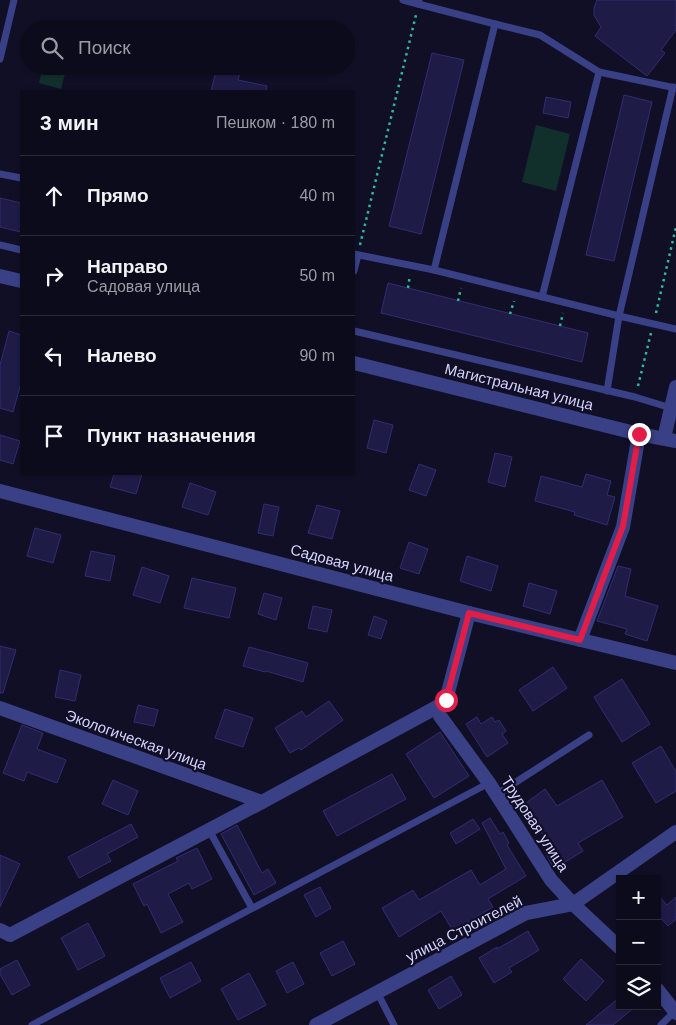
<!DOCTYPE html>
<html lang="ru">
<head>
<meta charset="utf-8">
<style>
	body { margin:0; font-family:Helvetica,sans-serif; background:#151425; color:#f1f3f6 }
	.controls { position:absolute; right:15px; bottom:15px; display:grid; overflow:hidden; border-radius:0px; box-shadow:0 1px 4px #0004 }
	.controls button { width:45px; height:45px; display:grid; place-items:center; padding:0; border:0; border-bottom:1px solid #2c2b3b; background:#0c0b1c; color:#f1f3f6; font:25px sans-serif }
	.stop { position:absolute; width:15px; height:15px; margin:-11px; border:4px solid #e11d48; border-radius:50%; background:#fff }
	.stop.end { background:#e11d48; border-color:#fff; box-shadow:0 1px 5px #0008 }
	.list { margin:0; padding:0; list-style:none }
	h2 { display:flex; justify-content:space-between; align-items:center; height:65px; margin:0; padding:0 20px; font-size:21px }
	h2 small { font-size:16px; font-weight:400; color:#9a9ba3 }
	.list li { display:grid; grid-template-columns:32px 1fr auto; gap:15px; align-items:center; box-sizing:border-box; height:80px; padding:0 20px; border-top:1px solid #2c2b3b }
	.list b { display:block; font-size:19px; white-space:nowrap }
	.list p { margin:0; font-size:16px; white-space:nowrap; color:#9a9ba3 }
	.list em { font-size:16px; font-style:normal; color:#9a9ba3 }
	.icon { flex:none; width:28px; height:28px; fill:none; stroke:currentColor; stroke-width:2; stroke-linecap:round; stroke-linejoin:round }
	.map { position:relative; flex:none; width:676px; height:1025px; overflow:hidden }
	.search { position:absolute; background:#0c0b1c; box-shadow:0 1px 4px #0004; left:20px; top:20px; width:335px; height:55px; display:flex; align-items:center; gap:12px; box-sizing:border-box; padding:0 18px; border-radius:28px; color:#9a9ba3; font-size:19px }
	.panel { position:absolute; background:#0c0b1c; box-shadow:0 1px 4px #0004; left:20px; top:90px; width:335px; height:385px; border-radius:0px }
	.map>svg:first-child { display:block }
	.park { fill:#12302b }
	.building { fill:#1e1b47; stroke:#312d73 }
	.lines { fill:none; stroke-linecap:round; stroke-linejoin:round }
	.path { stroke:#2eb99e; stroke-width:2.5; stroke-dasharray:2.5 4; stroke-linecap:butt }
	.lane { stroke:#3a4085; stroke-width:7 }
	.street { stroke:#3a4085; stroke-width:14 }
	.route { stroke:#e11d48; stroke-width:6 }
	.labels { text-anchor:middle; stroke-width:4.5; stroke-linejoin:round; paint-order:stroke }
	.street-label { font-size:15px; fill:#d4d4ff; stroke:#100f26 }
</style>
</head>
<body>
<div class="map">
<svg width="676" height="1025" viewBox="0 0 676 1025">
	<rect width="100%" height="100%" fill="#100f26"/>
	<g class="park">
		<polygon points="43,66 67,66 61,89 39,83"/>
		<polygon points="536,125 570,134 556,191 522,182"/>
	</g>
	<g class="building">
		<polygon points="597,0 676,0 676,30 661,50 665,53 647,76 595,36 601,27 594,15 594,8"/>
		<polygon points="432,53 464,60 421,234 389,226"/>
		<polygon points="229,66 241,69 238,80 267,86 266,91 211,91 216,71 228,73"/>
		<polygon points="624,95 652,102 614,261 586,255"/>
		<polygon points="546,97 571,102 568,118 543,113"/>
		<polygon points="0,198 21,203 21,232 0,227"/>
		<polygon points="388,283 588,333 582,362 381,313"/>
		<polygon points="9,331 21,335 21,383 13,412 0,408 0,365"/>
		<polygon points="374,420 393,425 386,453 367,448"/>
		<polygon points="0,435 20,441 13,464 0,460"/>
		<polygon points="495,453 512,457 505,487 488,482"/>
		<polygon points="419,464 436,470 426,496 409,490"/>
		<polygon points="114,474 142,474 136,494 110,487"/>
		<polygon points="586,474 611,481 607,495 615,497 607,525 574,515 575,512 535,501 541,476 582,487"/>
		<polygon points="190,483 216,492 208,515 182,507"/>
		<polygon points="264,504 279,507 273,536 258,533"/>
		<polygon points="317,505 340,511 332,539 308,533"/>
		<polygon points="35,528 61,535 53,563 27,556"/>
		<polygon points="409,542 428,549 419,574 400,568"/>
		<polygon points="91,551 115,556 110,581 85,576"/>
		<polygon points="467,556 498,566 491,591 460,581"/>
		<polygon points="618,566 631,569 625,596 658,606 647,641 625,634 627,629 597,621"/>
		<polygon points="142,567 169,576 160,603 133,595"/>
		<polygon points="192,578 236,588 229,618 184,608"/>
		<polygon points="529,583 557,591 550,614 523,606"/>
		<polygon points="264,593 282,598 276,620 258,614"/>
		<polygon points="313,606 332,610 327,632 308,628"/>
		<polygon points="374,616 387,621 381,639 368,635"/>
		<polygon points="0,646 16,650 3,693 0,693"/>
		<polygon points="249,647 308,663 303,682 266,671 265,672 243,666"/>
		<polygon points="553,667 567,688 533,711 519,690"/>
		<polygon points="60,670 81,675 75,701 55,697"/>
		<polygon points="622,679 650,724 622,742 594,697"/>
		<polygon points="329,701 343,720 301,750 299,748 290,753 275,728 302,711 306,717"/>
		<polygon points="138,705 158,710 154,726 134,722"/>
		<polygon points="225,709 253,718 243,747 215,738"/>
		<polygon points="477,717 481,724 492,717 495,722 499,720 506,731 502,734 508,743 487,757 466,724"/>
		<polygon points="22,725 43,733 37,749 66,760 57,783 27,772 24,781 3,773"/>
		<polygon points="440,732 469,776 434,798 406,754"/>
		<polygon points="661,746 676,772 676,791 656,803 632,763"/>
		<polygon points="392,774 406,799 337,836 323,811"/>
		<polygon points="113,780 138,791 128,815 102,804"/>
		<polygon points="602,780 623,817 578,843 583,851 554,869 545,852 552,848 522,806 545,789 557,806"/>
		<polygon points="490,818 500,834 503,832 509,843 507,845 526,876 488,899 493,907 453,931 441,911 399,937 382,908 413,890 419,900 471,870 480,885 506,869 482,823"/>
		<polygon points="473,819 480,829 456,844 450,833"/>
		<polygon points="131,824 138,837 107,854 111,861 79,878 68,857"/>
		<polygon points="237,825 262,873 268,869 276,883 254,895 221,834"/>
		<polygon points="197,848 212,879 192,889 189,883 168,894 183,922 161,933 147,904 144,906 133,884 178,861 176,858"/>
		<polygon points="0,855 20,864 0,907"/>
		<polygon points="320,887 331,908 316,917 304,895"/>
		<polygon points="657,894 667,905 676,897 676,919 668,926 657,914"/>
		<polygon points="88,923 105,956 78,970 61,938"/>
		<polygon points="528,931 539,950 509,968 512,972 494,983 479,958 497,947 497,949"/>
		<polygon points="343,941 355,964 332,976 320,953"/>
		<polygon points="581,959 604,981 586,1001 563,979"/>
		<polygon points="17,960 30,985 12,995 0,974 0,969"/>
		<polygon points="191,962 201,981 170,998 160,978"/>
		<polygon points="293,962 304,984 287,993 276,971"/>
		<polygon points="249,973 266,1005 238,1020 221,989"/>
		<polygon points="451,976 462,995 439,1009 428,990"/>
		<polygon points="620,997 620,1006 636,1006 613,1025 586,1025"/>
	</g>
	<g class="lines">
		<g class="path">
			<polyline points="360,245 416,15"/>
			<polyline points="408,288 410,275"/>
			<polyline points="458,301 461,288"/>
			<polyline points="656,313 676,227"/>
			<polyline points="510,314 514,301"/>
			<polyline points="560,326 563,313"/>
			<polyline points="638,386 651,333"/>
		</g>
		<g class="lane">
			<polyline points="403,0 418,4"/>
			<polyline points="419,0 418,4 495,24 434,270"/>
			<polyline points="495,24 540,35 599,72 542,297"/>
			<polyline points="0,59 14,0"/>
			<polyline points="599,72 676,88"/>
			<polyline points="0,174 21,178"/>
			<polyline points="0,245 21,250"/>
			<polyline points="354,254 434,270 619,316 676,329"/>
			<polyline points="354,271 358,255"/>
			<polyline points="354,331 635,397 671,408"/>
			<polyline points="607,391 619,316 673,87"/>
			<polyline points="496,795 589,735"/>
			<polyline points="209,830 252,908"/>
			<polyline points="377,992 394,1025"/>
			<polyline points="32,1025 489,783"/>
			<polyline points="661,1025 675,1011"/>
		</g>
		<g class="street">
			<polyline points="0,276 21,281"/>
			<polyline points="354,363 639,434 676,441"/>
			<polyline points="664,438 676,387"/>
			<polyline points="0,491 469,613 676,663"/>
			<polyline points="580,640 623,527 639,434"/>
			<polyline points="437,707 440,716 489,783 551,880 573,904 620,948"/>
			<polyline points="0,708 262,802"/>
			<polyline points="0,930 10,935 262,802 437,707 446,700 469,613"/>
			<polyline points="657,989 676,1013"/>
			<polyline points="316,1025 526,913 573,904 676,832"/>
		</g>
	</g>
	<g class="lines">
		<polyline class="route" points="446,700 469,613 580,640 623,526 639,434"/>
	</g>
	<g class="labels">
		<g class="street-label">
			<text transform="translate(519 387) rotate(14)" y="5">Магистральная улица</text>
			<text transform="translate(342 563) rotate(15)" y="5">Садовая улица</text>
			<text transform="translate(136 740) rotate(20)" y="5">Экологическая улица</text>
			<text transform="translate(535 824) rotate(57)" y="5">Трудовая улица</text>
			<text transform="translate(464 929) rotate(-27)" y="5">улица Строителей</text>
		</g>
	</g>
</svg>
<div class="controls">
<button>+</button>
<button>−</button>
<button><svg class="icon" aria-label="layers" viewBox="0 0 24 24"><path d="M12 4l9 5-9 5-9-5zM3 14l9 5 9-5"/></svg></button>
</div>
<div class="stop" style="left:446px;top:700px"></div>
<div class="stop end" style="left:639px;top:434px"></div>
<div class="search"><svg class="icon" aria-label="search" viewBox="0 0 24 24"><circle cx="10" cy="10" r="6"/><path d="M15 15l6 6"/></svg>Поиск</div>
<section class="panel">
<h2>3 мин<small>Пешком · 180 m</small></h2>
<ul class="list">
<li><svg class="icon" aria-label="ahead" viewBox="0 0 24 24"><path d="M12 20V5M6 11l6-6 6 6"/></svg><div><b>Прямо</b></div><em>40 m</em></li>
<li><svg class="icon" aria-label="right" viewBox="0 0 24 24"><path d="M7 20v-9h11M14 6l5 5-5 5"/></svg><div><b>Направо</b><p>Садовая улица</p></div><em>50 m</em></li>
<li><svg class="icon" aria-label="left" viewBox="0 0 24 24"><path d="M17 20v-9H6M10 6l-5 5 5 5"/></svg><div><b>Налево</b></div><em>90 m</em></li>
<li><svg class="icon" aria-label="arrive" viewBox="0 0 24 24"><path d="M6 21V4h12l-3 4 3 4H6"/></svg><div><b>Пункт назначения</b></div></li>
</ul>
</section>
</div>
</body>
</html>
